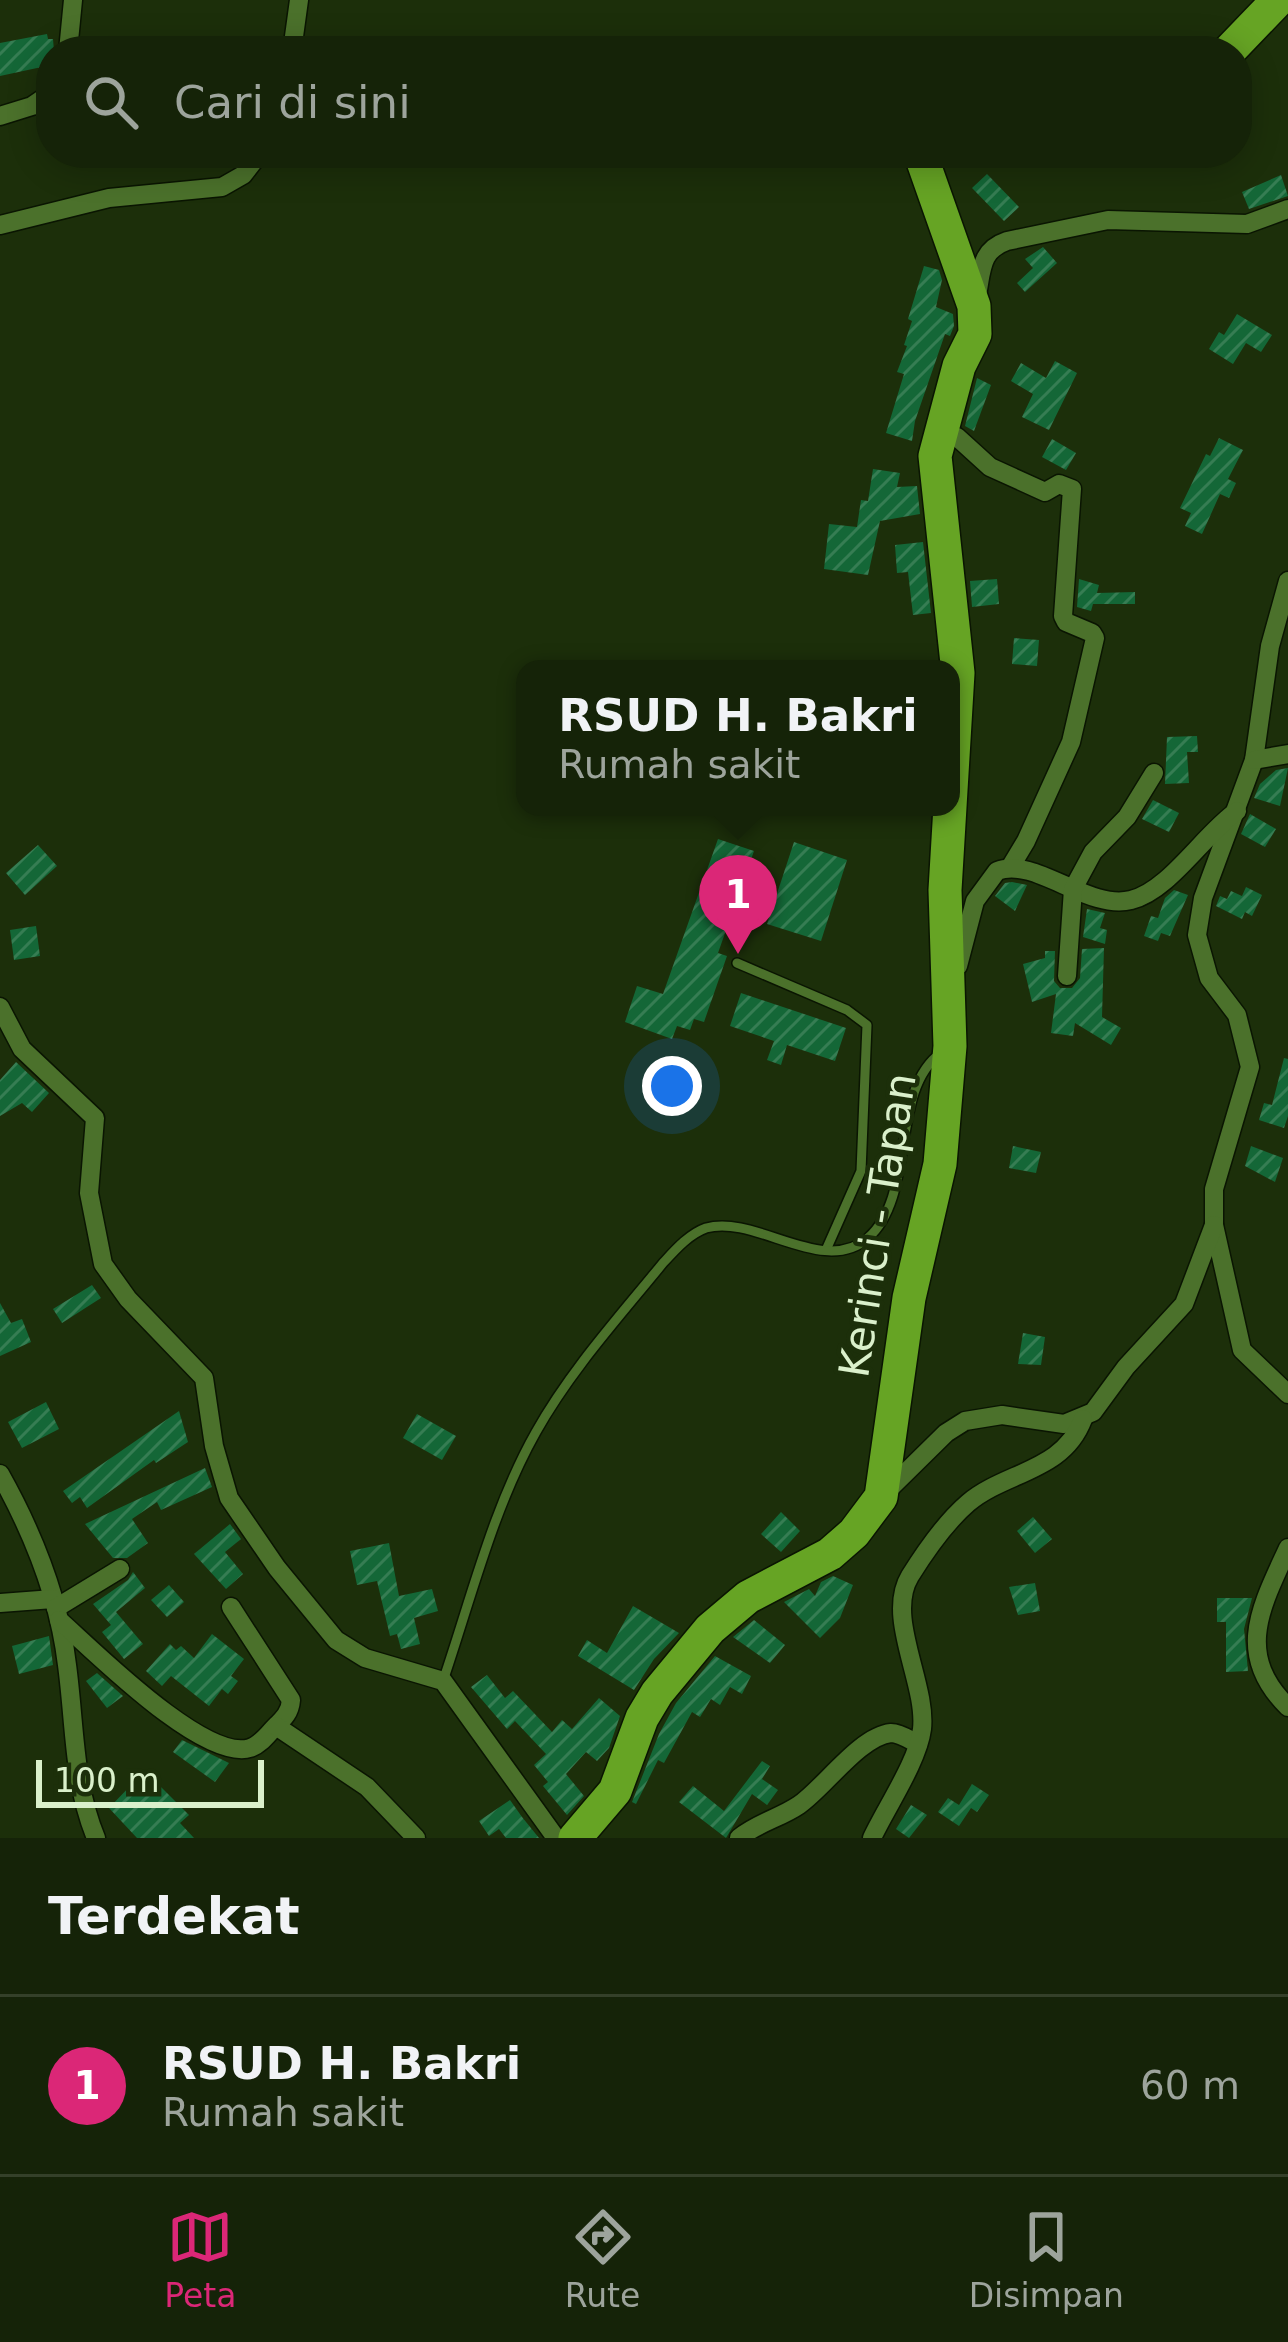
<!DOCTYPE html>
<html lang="id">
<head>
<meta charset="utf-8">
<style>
	body { margin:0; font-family:"DejaVu Sans",sans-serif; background:#222f16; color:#f1f3f6 }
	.scale { position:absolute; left:36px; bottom:30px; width:228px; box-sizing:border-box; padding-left:12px; border:6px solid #daf0cb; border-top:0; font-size:33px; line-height:42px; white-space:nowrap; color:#daf0cb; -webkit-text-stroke:9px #1c2f0a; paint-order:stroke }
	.you { position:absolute; left:672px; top:1086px; width:42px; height:42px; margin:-30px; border:9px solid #fff; border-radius:50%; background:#1a73e8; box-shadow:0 0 0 18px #1a73e833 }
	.badge { display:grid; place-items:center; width:78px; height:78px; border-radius:50%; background:#db2777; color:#fff; font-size:39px; font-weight:700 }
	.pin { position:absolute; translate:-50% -99px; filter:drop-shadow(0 3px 6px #0008) }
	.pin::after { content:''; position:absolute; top:63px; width:42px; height:36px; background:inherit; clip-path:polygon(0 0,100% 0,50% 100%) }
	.popup { position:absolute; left:516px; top:660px; width:444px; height:156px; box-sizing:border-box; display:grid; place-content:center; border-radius:24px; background:#152308; filter:drop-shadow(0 3px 9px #0005); font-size:39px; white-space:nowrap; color:#9da49c }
	.popup b { font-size:45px; color:#f1f3f6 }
	.popup::after { content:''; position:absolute; left:50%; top:100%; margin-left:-24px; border:24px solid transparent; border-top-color:#152308 }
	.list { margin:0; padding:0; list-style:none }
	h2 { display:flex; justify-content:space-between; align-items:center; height:156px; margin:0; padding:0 48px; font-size:51px }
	h2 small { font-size:39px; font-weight:400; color:#9da49c }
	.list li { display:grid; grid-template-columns:78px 1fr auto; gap:36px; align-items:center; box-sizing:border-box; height:180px; padding:0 48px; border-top:3px solid #344029 }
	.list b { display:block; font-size:45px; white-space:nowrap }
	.list p { margin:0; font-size:39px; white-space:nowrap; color:#9da49c }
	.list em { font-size:39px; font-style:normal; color:#9da49c }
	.icon { flex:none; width:66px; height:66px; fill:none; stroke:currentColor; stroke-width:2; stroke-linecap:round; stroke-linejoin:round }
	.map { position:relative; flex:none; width:1288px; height:1838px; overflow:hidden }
	.search { position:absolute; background:#152308; box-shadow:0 6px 30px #0003; left:36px; right:36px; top:36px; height:132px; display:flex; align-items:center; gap:30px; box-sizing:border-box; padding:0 42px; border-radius:48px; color:#9da49c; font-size:45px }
	.sheet { height:336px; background:#152308 }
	nav { display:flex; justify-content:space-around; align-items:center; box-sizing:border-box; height:168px; border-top:3px solid #344029; background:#152308; font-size:33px; color:#9da49c }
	nav a { display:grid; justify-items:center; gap:6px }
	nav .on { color:#db2777 }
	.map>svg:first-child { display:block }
	.building { fill:url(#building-hatch) }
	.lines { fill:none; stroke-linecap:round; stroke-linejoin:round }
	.lane-casing { stroke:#0a1502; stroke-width:12 }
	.street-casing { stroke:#0a1502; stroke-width:21 }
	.highway-casing { stroke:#0a1502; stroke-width:36 }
	.lane { stroke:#4b712b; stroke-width:9 }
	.street { stroke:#4b712b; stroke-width:18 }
	.highway { stroke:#66a424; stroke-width:33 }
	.labels { text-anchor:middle; stroke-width:9; stroke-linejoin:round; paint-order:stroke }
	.street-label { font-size:42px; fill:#daf0cb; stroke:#1c2f0a }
</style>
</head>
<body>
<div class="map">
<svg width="1288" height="1838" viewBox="0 0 1288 1838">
	<defs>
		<pattern id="building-hatch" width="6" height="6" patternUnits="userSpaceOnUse" patternTransform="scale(3)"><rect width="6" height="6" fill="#146737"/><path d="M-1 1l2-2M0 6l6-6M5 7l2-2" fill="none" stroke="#367d53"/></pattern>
	</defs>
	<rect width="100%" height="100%" fill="#1c2f0a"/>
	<g class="building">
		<polygon points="47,34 48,39 53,39 54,51 51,51 51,65 0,76 0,43"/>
		<polygon points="987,174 1019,207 1004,221 972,188"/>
		<polygon points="1281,175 1288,196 1249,209 1242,192"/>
		<polygon points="1043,247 1057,263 1025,292 1017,283 1033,268 1025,259"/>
		<polygon points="924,266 939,270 942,280 936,307 953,314 954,326 950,336 945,334 915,421 912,441 886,433 904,374 897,372 907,346 904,345 912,321 908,319"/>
		<polygon points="1237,314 1272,335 1261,352 1246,343 1233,364 1209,349 1219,332 1224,335"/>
		<polygon points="1055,361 1077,373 1049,430 1022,417 1033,394 1011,381 1021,363 1046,378"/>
		<polygon points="977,378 991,385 974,431 965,426"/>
		<polygon points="1219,438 1243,450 1228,479 1236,483 1229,498 1220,494 1202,534 1185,526 1191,513 1180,508 1206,454 1210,456"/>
		<polygon points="1052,439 1076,453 1066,470 1042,457"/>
		<polygon points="873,469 900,473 897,487 917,486 920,514 880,521 868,575 824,569 829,524 857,527 861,500 868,501"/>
		<polygon points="923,542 931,613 913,615 908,572 897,573 895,545"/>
		<polygon points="997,579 999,604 972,607 970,581"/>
		<polygon points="1079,579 1099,585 1097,593 1135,592 1135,604 1093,604 1091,611 1077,607"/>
		<polygon points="1014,638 1039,640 1037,666 1012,664"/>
		<polygon points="1197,736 1198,752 1187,752 1189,783 1165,784 1167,737"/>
		<polygon points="1288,768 1280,806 1254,798 1260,784 1276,770"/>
		<polygon points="1153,800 1179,813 1169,832 1142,819"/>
		<polygon points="1250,814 1276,829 1265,847 1241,834"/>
		<polygon points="718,839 754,851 718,953 727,956 704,1022 694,1019 690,1030 677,1026 672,1039 625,1022 637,986 663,994"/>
		<polygon points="794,842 847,860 821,941 767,924"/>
		<polygon points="38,845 57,866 25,895 6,873"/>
		<polygon points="1012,882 1027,885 1015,911 995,896 1005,883"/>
		<polygon points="1246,887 1262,895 1252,916 1245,912 1242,919 1216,906 1220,896 1227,899 1231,891 1242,896"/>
		<polygon points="1174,890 1188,895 1170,936 1161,933 1158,941 1144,936 1151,916 1158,918 1165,898"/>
		<polygon points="1087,909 1105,913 1100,928 1107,930 1105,944 1083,937"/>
		<polygon points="36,926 40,956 14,960 10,930"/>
		<polygon points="1104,948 1102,1017 1121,1028 1111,1045 1075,1023 1073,1036 1051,1033 1056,994 1032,1002 1023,964 1045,958 1045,951 1055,951 1054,981 1060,988 1072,988 1080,978 1082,949"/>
		<polygon points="741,993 846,1028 835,1061 787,1045 781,1065 767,1060 774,1041 730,1026"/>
		<polygon points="1284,1058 1288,1059 1288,1116 1284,1128 1259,1120 1264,1103 1272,1105"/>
		<polygon points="16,1062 49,1093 32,1112 22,1103 0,1116 0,1080"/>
		<polygon points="1013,1146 1041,1152 1036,1173 1009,1168"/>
		<polygon points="1251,1146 1283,1158 1275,1182 1245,1166"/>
		<polygon points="92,1285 101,1298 62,1323 53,1309"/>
		<polygon points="0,1303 11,1323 22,1319 31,1342 0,1356"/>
		<polygon points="1023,1333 1045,1337 1041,1365 1018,1364"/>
		<polygon points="46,1402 59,1429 22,1448 8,1422"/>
		<polygon points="179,1411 188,1442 156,1463 154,1460 87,1508 80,1497 72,1503 63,1491"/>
		<polygon points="417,1414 456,1436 442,1460 403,1438"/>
		<polygon points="205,1468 212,1487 161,1510 157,1502 132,1519 148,1543 127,1558 113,1558 85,1524"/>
		<polygon points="781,1512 800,1531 781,1552 761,1534"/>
		<polygon points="1033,1517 1052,1539 1035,1553 1017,1531"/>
		<polygon points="230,1524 241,1539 225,1552 243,1574 226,1589 194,1554"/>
		<polygon points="389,1543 399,1596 432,1589 438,1611 414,1618 420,1644 401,1649 397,1634 390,1636 377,1581 357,1585 350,1551"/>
		<polygon points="133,1572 145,1588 116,1612 143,1644 124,1659 102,1632 111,1625 93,1604 128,1580"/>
		<polygon points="833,1576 853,1585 840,1618 820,1638 784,1602 809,1589 815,1596 821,1582"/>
		<polygon points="1035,1583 1040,1611 1018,1615 1009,1587"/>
		<polygon points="169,1585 184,1602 167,1617 151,1600"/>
		<polygon points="1217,1598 1252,1598 1244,1629 1248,1671 1226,1672 1226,1622 1217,1622"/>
		<polygon points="633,1606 679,1633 654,1659 634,1690 578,1656 587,1640 607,1653"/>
		<polygon points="754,1620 785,1645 770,1663 733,1637"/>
		<polygon points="212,1634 244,1659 231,1676 238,1681 228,1694 222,1689 209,1706 171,1676 162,1686 146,1671 170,1644 176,1650 181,1646 194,1658"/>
		<polygon points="49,1636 53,1665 19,1674 12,1646"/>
		<polygon points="715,1656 751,1676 742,1694 730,1687 720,1705 711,1699 700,1717 692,1712 664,1763 658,1760 636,1804 632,1802 659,1734 676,1703"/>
		<polygon points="97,1673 123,1696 107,1708 86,1681"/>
		<polygon points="487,1675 505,1698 513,1691 552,1732 562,1720 572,1729 599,1698 620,1716 609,1748 597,1761 586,1752 566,1774 584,1796 567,1815 543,1786 548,1782 534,1765 546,1754 515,1721 507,1729 471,1687"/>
		<polygon points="182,1740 229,1763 215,1782 173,1752"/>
		<polygon points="762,1761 770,1766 762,1779 778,1790 767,1805 752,1794 726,1838 679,1802 693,1786 724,1811"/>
		<polygon points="135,1781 151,1796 161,1787 189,1815 180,1823 194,1838 137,1838 109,1808"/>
		<polygon points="972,1784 989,1795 977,1812 971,1808 959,1826 938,1812 948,1798 959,1805"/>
		<polygon points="510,1800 522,1817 539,1838 506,1838 499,1829 489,1836 479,1821"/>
		<polygon points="911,1805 927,1815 909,1838 896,1829"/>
	</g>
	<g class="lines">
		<g class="lane-casing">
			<g id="lane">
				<polyline points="737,963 847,1010 867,1025 861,1171 826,1250"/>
				<path d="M443 1681C471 1599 493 1508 536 1432 570 1371 619 1317 663 1263 675 1250 689 1234 706 1228 756 1214 823 1277 868 1238 917 1195 889 1090 941 1053"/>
			</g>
		</g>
		<g class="street-casing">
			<g id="street">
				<polyline points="68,51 73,0"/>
				<polyline points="292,51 299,0"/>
				<polyline points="0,116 32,106 51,93"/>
				<polyline points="0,225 109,198 222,187 243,175 260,153"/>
				<path d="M977 295C982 271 980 250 1007 241L1108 220 1247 224 1288 209"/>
				<polyline points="938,435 957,437 990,467 1045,492 1059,484 1072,489 1063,616 1066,622 1092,633 1095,638 1071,742 1026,841 1011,866"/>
				<polyline points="1288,581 1270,646 1254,760 1203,898 1197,935 1209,978 1237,1015 1250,1067 1214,1189 1214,1225 1242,1350 1288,1394"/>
				<polyline points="1254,760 1288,754"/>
				<path d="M958 966 975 901 997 871C1035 856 1088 911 1131 900 1169 891 1204 834 1237 811"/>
				<polyline points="1067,976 1073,889 1093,852 1127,817 1154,773"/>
				<polyline points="0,1007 22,1049 95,1118 89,1193 103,1264 128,1299 204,1378 214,1446 229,1498 277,1568 336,1640 365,1658 443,1681 556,1838"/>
				<path d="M0 1474C33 1533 59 1597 67 1665 75 1724 73 1783 96 1838"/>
				<polyline points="883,1495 946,1433 965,1421 1002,1415 1064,1424 1093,1412 1126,1367 1184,1304 1214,1225"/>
				<path d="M1288 1548C1261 1607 1234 1654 1288 1707"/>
				<polyline points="0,1603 53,1599"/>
				<polyline points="56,1608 120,1569"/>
				<path d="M59 1620C94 1651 204 1762 250 1748 259 1745 266 1737 272 1730 282 1720 290 1714 291 1700L231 1607"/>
				<polyline points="276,1726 367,1787 416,1838"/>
				<path d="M739 1838C757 1823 780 1818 799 1805 824 1788 860 1736 891 1733 900 1733 910 1740 918 1744"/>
				<path d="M872 1838C886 1808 918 1761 922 1729 927 1683 885 1617 910 1576 925 1552 947 1521 968 1503 1006 1471 1063 1472 1083 1419"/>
			</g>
		</g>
		<g class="highway-casing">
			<g id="highway">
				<polyline points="1229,51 1278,0"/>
				<polyline points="575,1838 615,1791 642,1718 657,1693 710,1629 748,1597 830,1554 854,1533 881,1497 909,1298 940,1164 950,1046 945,890 958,673 935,456 959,366 975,334 974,306 920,153"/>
			</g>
		</g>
		<use href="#lane" class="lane"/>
		<use href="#street" class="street"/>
		<use href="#highway" class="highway"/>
	</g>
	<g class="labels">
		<g class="street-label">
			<text transform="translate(877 1225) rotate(-81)" y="15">Kerinci - Tapan</text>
		</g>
	</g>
</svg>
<div class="scale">100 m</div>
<div class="you"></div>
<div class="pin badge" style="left:738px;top:954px">1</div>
<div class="popup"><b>RSUD H. Bakri</b>Rumah sakit</div>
<div class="search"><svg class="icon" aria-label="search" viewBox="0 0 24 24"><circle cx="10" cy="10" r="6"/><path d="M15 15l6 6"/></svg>Cari di sini</div>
</div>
<section class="sheet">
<h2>Terdekat<small></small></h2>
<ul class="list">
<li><span class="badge">1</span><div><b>RSUD H. Bakri</b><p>Rumah sakit</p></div><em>60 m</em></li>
</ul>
</section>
<nav>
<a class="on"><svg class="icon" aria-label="map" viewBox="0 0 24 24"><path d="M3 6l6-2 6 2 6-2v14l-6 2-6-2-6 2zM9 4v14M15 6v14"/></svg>Peta</a>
<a><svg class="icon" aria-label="directions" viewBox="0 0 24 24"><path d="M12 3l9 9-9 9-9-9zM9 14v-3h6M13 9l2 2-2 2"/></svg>Rute</a>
<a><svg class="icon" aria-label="saved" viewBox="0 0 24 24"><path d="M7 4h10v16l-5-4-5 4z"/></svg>Disimpan</a>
</nav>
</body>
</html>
